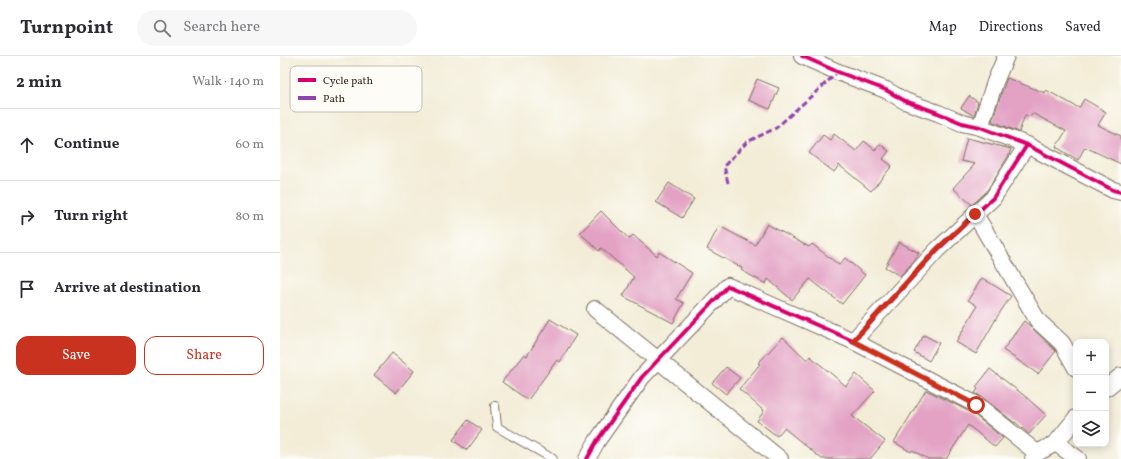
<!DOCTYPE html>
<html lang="en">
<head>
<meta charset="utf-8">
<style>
	body { margin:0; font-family:Vollkorn,serif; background:#f7f7f7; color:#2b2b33 }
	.controls { position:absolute; right:12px; bottom:12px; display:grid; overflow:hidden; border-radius:8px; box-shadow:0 2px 10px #0003 }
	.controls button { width:36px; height:36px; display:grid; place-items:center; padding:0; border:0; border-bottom:1px solid #e1e1e2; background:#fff; color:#2b2b33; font:20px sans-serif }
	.stop { position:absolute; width:12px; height:12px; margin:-9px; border:3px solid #c8321e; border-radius:50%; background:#fff }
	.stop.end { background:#c8321e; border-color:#fff; box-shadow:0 1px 4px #0008 }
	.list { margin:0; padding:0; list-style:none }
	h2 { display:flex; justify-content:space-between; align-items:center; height:52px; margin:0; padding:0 16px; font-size:17px }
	h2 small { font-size:13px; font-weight:400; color:#7c7c81 }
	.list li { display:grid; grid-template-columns:26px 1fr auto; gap:12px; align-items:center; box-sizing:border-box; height:72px; padding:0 16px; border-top:1px solid #e1e1e2 }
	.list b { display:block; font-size:15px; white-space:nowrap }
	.list em { font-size:13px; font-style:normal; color:#7c7c81 }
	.actions { display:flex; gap:8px; padding:12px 16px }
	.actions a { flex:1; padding:9px 0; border:1px solid #c8321e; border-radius:12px; text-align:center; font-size:14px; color:#c8321e }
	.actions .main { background:#c8321e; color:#fff }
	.icon { flex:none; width:22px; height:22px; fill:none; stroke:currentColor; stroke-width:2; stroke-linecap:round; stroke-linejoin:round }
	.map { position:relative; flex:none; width:841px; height:403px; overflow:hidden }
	header { display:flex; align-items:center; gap:24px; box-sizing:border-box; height:56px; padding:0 20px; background:#fff; border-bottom:1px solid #e1e1e2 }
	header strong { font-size:19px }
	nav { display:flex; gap:22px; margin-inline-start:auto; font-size:14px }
	.search { width:280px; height:36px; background:#f7f7f7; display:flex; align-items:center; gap:10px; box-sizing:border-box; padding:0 14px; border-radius:22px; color:#7c7c81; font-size:15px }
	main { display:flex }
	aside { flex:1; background:#fff }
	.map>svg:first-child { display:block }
	.building { fill:#e3a2c4 }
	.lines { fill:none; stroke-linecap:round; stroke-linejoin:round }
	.lane-casing { stroke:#7b6e5f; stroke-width:10 }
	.street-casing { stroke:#7b6e5f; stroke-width:18 }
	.lane { stroke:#fff; stroke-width:8 }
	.street { stroke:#fff; stroke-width:16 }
	.quiet { stroke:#8e44ad; stroke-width:3; stroke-dasharray:6 3; stroke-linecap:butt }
	.cycleway-casing { stroke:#fdfcf7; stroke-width:6 }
	.cycleway { stroke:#d6006c; stroke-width:4 }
	.route { stroke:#c8321e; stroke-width:5 }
	.key { fill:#fdfcf7; stroke:#c3bdb6; stroke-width:1 }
	.key-label { font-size:11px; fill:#3b2a1e }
</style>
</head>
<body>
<header>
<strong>Turnpoint</strong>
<div class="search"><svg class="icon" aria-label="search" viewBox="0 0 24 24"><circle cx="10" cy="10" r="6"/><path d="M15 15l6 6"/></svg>Search here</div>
<nav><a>Map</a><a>Directions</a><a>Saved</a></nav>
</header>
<main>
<aside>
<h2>2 min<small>Walk · 140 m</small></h2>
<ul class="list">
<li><svg class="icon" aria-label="ahead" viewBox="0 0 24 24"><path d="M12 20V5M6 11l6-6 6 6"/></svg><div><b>Continue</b></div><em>60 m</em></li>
<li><svg class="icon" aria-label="right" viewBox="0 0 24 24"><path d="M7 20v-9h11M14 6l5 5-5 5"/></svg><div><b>Turn right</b></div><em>80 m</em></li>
<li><svg class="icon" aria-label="arrive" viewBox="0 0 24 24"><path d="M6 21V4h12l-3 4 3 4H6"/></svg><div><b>Arrive at destination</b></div></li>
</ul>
<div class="actions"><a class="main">Save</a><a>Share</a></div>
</aside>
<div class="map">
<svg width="841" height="403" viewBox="0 0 841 403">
	<rect width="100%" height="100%" fill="#fdfcf7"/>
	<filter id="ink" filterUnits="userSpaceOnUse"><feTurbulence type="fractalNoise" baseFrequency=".025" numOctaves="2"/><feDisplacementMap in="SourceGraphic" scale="8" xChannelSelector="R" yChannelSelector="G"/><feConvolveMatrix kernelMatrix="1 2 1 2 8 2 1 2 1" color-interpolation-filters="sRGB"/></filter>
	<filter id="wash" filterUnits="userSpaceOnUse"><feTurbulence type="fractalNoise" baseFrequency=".012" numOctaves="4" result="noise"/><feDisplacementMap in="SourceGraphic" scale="16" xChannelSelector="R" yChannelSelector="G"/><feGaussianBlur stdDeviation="0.9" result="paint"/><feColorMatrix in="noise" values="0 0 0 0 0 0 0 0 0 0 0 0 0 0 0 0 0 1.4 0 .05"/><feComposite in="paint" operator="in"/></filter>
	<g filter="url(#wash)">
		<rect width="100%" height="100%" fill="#f3edd8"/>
		<g id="blocks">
			<g class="building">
				<polygon points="727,22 765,37 766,34 799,52 804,43 826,56 818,69 841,80 841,108 805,91 798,104 776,91 786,75 752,57 750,61 745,59 739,76 712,65"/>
				<polygon points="477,23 499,32 490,53 468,44"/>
				<polygon points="689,40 698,46 694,60 681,52"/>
				<polygon points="554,78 576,95 584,85 595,94 600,88 609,95 603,103 612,110 591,135 559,109 554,116 529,97 543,79 550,84"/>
				<polygon points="687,82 731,93 729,99 706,136 692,149 673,132 695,108 681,105"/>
				<polygon points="389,127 414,143 402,162 376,146"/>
				<polygon points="321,155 349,183 353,179 377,200 379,196 412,217 396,243 404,247 393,267 343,240 354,221 321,192 319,195 300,177"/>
				<polygon points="487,168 529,191 532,188 559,209 565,202 585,219 562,248 530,223 512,244 488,223 486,228 461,214 462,212 427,193 439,170 475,189"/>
				<polygon points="619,186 639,197 634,205 620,220 605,211"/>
				<polygon points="702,222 731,240 717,261 696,298 676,286 697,250 688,244"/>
				<polygon points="270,263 296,279 280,306 277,304 248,344 222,326 244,298 247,300"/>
				<polygon points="744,265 749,269 776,295 758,318 723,294"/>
				<polygon points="644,279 659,287 649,305 634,296"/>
				<polygon points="503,281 527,304 530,300 566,330 576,318 595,335 572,360 605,385 590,403 542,403 504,372 497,380 477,365 484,355 459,333 480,308 478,307"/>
				<polygon points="112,297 134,315 116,337 94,319"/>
				<polygon points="446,311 460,322 446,338 432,327"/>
				<polygon points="710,313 746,341 766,359 749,378 735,366 735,367 703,342 695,337 698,333 696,331"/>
				<polygon points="646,334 692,357 723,382 715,391 688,369 666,403 648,403 632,394 631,396 614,386"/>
				<polygon points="188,364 202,374 187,394 173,384"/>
			</g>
		</g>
	</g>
	<g filter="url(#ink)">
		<use href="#blocks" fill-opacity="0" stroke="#7b6e5f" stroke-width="1"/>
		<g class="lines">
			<g class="lane-casing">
				<polyline id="lane" points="215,350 217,371 273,403"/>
			</g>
			<g class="street-casing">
				<g id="street">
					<polyline points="522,0 558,16 606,34 625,45 658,57 682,67 700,71 747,89 833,134 841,136"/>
					<polyline points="700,71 715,26 726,0"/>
					<polyline points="695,158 758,265 782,287 796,312"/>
					<polyline points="315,253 500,403"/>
					<polyline points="573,285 697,349 757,397"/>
					<polyline points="826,332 841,320"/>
					<polyline points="776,387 798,403"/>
					<polyline points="307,403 317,385 362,321 448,230 573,285 658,193 713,142 747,89"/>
					<polyline points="753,403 757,397 776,387 796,362"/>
				</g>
			</g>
			<use href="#lane" class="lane"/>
			<use href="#street" class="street"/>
			<polyline class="quiet" points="448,127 444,110 467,86 496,72 558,16"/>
			<g class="cycleway-casing">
				<g id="cycleway">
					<polyline points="522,0 558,16 606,34 625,45 658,57 682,67 700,71 747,89 833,134 841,136"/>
					<polyline points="307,403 317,385 362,321 448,230 573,285 658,193 713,142 747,89"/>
				</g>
			</g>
			<use href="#cycleway" class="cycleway"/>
		</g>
	</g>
	<g class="lines" filter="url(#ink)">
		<polyline class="route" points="695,158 658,192 573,285 696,349"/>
	</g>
	<rect x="10" y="10" width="132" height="46" rx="6" class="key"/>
	<rect x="18" y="22" width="18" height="4" fill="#d6006c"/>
	<rect x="18" y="40" width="18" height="4" fill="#8e44ad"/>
	<g class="key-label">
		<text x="43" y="28">Cycle path</text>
		<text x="43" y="46">Path</text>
	</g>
</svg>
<div class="controls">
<button>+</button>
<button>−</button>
<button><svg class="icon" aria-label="layers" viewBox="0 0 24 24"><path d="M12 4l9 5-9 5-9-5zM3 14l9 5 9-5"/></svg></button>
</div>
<div class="stop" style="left:696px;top:349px"></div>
<div class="stop end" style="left:695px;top:158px"></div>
</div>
</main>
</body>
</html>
